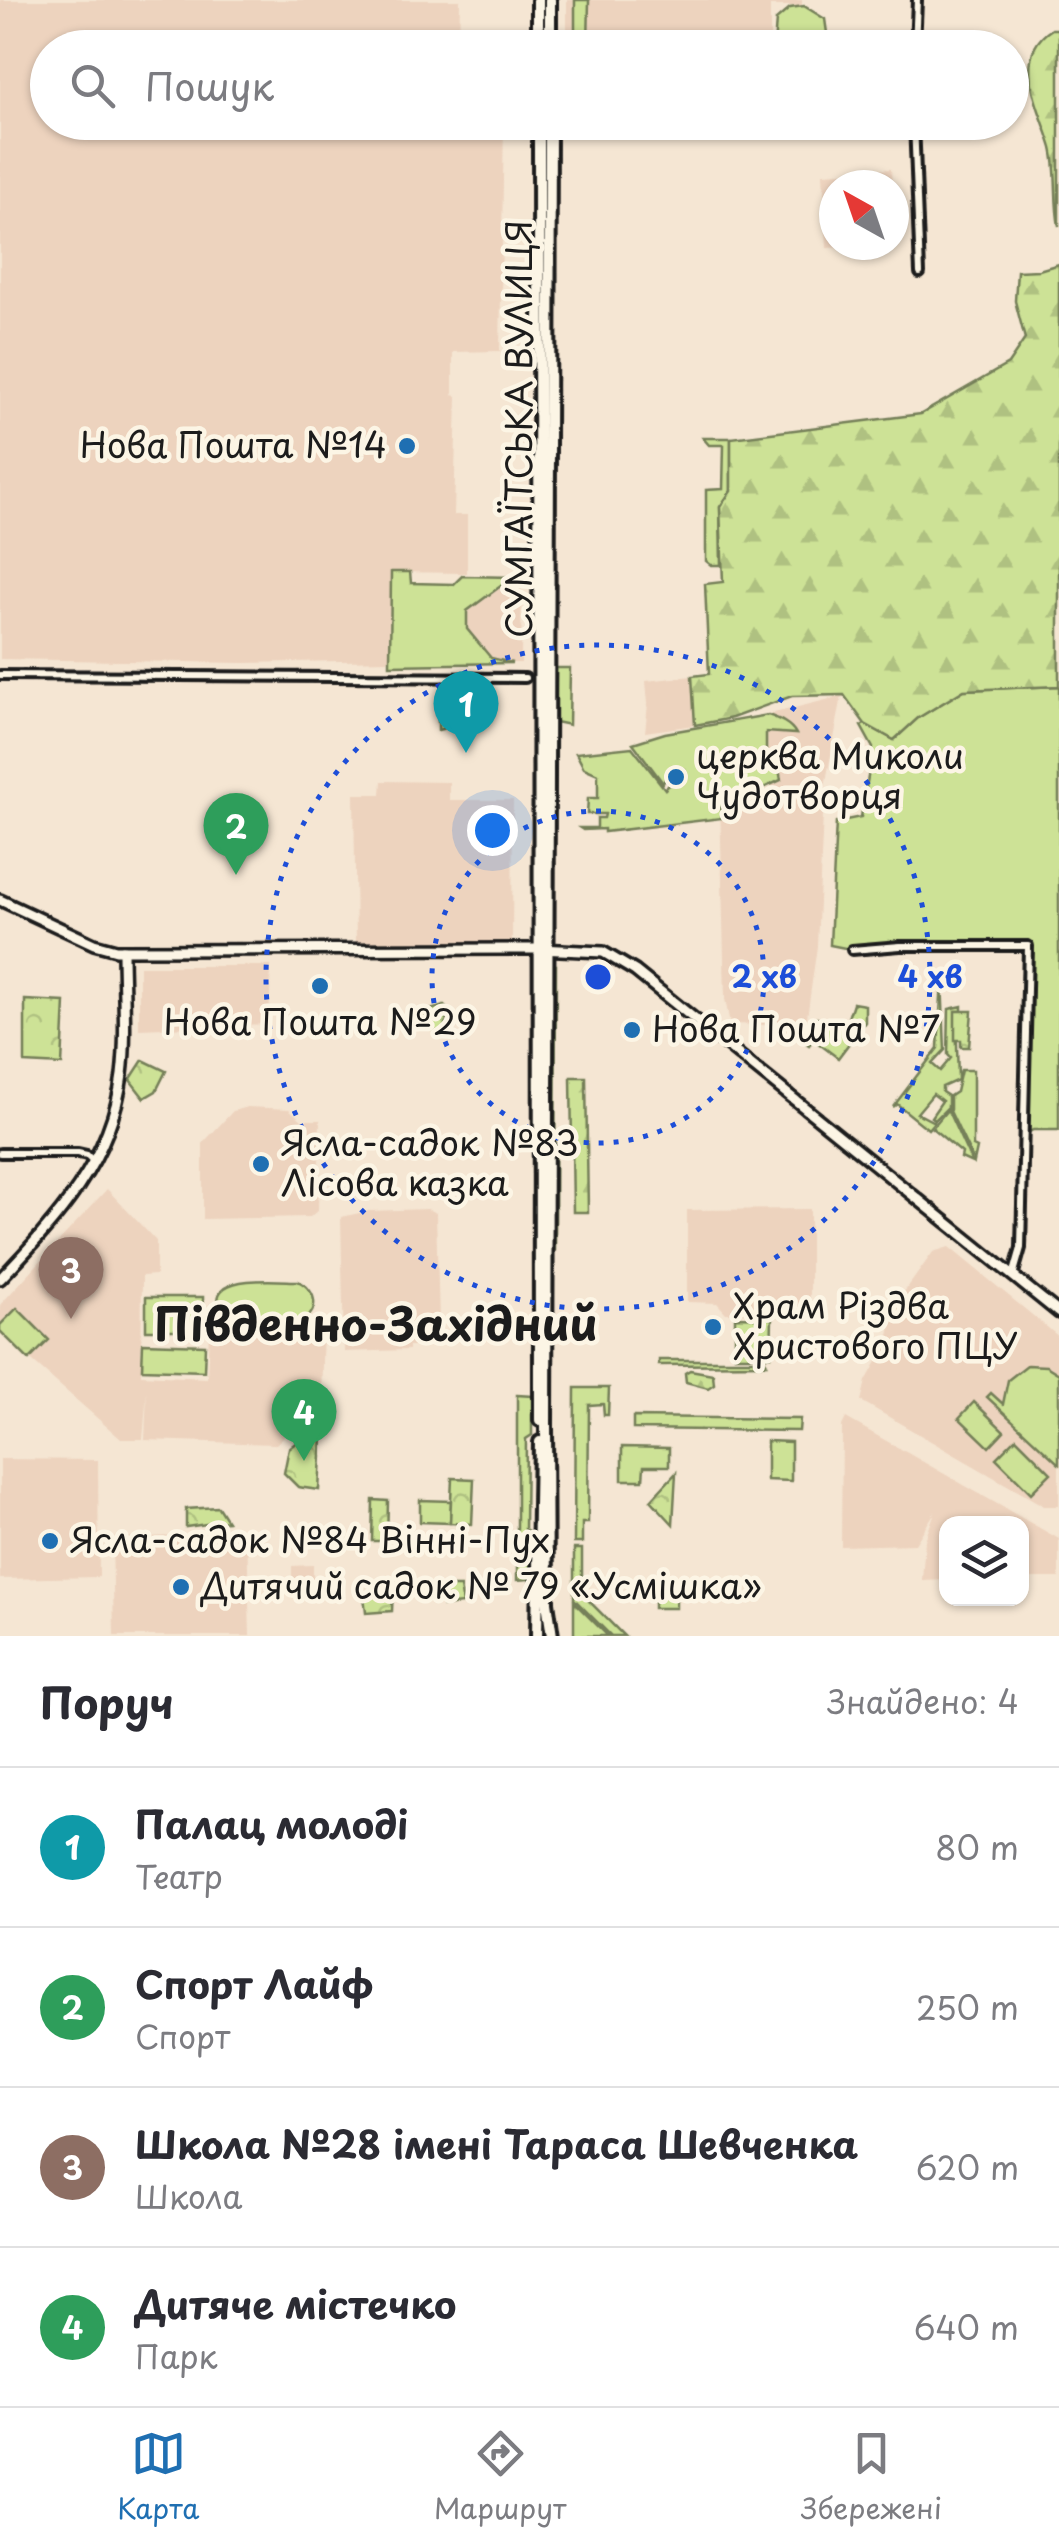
<!DOCTYPE html>
<html lang="uk">
<head>
<meta charset="utf-8">
<style>
	body { margin:0; font-family:"Playpen Sans",sans-serif; background:#f2f2f3; color:#2b2b33 }
	.controls { position:absolute; right:30px; bottom:30px; display:grid; overflow:hidden; border-radius:20px; box-shadow:0 2px 8px #0004 }
	.controls button { width:90px; height:90px; display:grid; place-items:center; padding:0; border:0; border-bottom:2px solid #e1e1e2; background:#fff; color:#2b2b33; font:50px sans-serif }
	.compass { position:absolute; left:819px; top:170px; width:90px; height:90px; border-radius:50%; background:#fff; box-shadow:0 2px 8px #0004; rotate:320deg }
	.you { position:absolute; left:492px; top:830px; width:35px; height:35px; margin:-25px; border:8px solid #fff; border-radius:50%; background:#1a73e8; box-shadow:0 0 0 15px #1a73e833 }
	.badge { display:grid; place-items:center; width:65px; height:65px; border-radius:50%; background:#1f6fb2; color:#fff; font-size:32px; font-weight:700 }
	.pin { position:absolute; translate:-50% -82px; filter:drop-shadow(0 2px 5px #0008) }
	.pin::after { content:''; position:absolute; top:52px; width:35px; height:30px; background:inherit; clip-path:polygon(0 0,100% 0,50% 100%) }
	.list { margin:0; padding:0; list-style:none }
	h2 { display:flex; justify-content:space-between; align-items:center; height:130px; margin:0; padding:0 40px; font-size:42px }
	h2 small { font-size:32px; font-weight:400; color:#7c7c81 }
	.list li { display:grid; grid-template-columns:65px 1fr auto; gap:30px; align-items:center; box-sizing:border-box; height:160px; padding:0 40px; border-top:2px solid #e1e1e2 }
	.list b { display:block; font-size:38px; white-space:nowrap }
	.list p { margin:0; font-size:32px; white-space:nowrap; color:#7c7c81 }
	.list em { font-size:32px; font-style:normal; color:#7c7c81 }
	.icon { flex:none; width:55px; height:55px; fill:none; stroke:currentColor; stroke-width:2; stroke-linecap:round; stroke-linejoin:round }
	.map { position:relative; flex:none; width:1059px; height:1636px; overflow:hidden }
	.search { position:absolute; background:#fff; box-shadow:0 2px 8px #0004; left:30px; right:30px; top:30px; height:110px; display:flex; align-items:center; gap:25px; box-sizing:border-box; padding:0 35px; border-radius:55px; color:#7c7c81; font-size:38px }
	.sheet { height:770px; background:#fff }
	nav { display:flex; justify-content:space-around; align-items:center; box-sizing:border-box; height:140px; border-top:2px solid #e1e1e2; background:#fff; font-size:28px; color:#7c7c81 }
	nav a { display:grid; justify-items:center; gap:5px }
	nav .on { color:#1f6fb2 }
	.map>svg:first-child { display:block }
	.built { fill:#edd3be }
	.grass { fill:#cde296; stroke:#747f59; stroke-width:2.5 }
	.forest { fill:url(#forest-firs); stroke:#747f59; stroke-width:2.5 }
	.park { fill:url(#park-crowns); stroke:#747f59; stroke-width:2.5 }
	.lines { fill:none; stroke-linecap:round; stroke-linejoin:round }
	.street-casing { stroke:#1c1c1c; stroke-width:14 }
	.secondary-casing { stroke:#1c1c1c; stroke-width:16 }
	.primary-casing { stroke:#1c1c1c; stroke-width:18 }
	.street { stroke:#fcf5e5; stroke-width:6 }
	.secondary { stroke:#fcf5e5; stroke-width:9 }
	.primary { stroke:#fcf5e5; stroke-width:10 }
	.ring { fill:none; stroke:#1d4ed8; stroke-width:5; stroke-dasharray:5 10 }
	.poi-dot { fill:#1f6fb2; stroke:#fcf5e5; stroke-width:4 }
	.labels { text-anchor:middle; stroke-width:9; stroke-linejoin:round; paint-order:stroke }
	.street-label { font-size:35px; fill:#1c1c1c; stroke:#fcf5e5 }
	.poi-label { font-size:35px; fill:#1c1c1c; stroke:#fcf5e5; text-anchor:start }
	.district-label { font-size:45px; font-weight:bold; fill:#1c1c1c; stroke:#fcf5e5 }
	.centre { fill:#1d4ed8; stroke:#fcf5e5; stroke-width:5 }
	.ring-label { font-size:30px; text-anchor:middle; font-weight:bold; fill:#1d4ed8; stroke:#fcf5e5; stroke-width:9; stroke-linejoin:round; paint-order:stroke }
</style>
</head>
<body>
<div class="map">
<svg width="1059" height="1636" viewBox="0 0 1059 1636">
	<defs>
		<pattern id="forest-firs" width="22" height="20" patternUnits="userSpaceOnUse" patternTransform="scale(2.5)"><rect width="22" height="20" fill="#cde296"/><path d="M5 1l3.5 6h-7zM16 11l3.5 6h-7z" fill="#afc181"/></pattern>
		<pattern id="park-crowns" width="20" height="18" patternUnits="userSpaceOnUse" patternTransform="scale(2.5)"><rect width="20" height="18" fill="#cde296"/><path d="M2 6a3 3 0 1 1 6 0M12 15a3 3 0 1 1 6 0" fill="none" stroke="#afc181"/></pattern>
	</defs>
	<rect width="100%" height="100%" fill="#f5e6d3"/>
	<filter id="ink" filterUnits="userSpaceOnUse"><feTurbulence type="fractalNoise" baseFrequency=".01" numOctaves="2"/><feDisplacementMap in="SourceGraphic" scale="20" xChannelSelector="R" yChannelSelector="G"/><feConvolveMatrix kernelMatrix="1 2 1 2 8 2 1 2 1" color-interpolation-filters="sRGB"/></filter>
	<g filter="url(#ink)">
		<g class="built">
			<polygon points="0,0 460,0 459,47 48,48 48,122 504,123 500,351 453,352 453,395 457,396 454,515 467,515 467,573 390,572 390,660 244,663 0,659"/>
			<polygon points="567,0 802,0 802,6 770,6 770,42 739,42 739,47 567,48"/>
			<polygon points="891,169 892,185 834,185 834,245 889,245 827,248 823,173"/>
			<polygon points="522,569 521,663 512,663 491,658 467,629 467,611"/>
			<polygon points="692,676 695,725 645,732 648,704 646,681"/>
			<polygon points="842,696 824,792 817,946 804,1039 768,1038 768,1025 730,1024 725,999 720,801 773,792 758,717"/>
			<polygon points="382,781 449,782 449,800 513,800 512,944 356,945 354,794 381,794"/>
			<polygon points="139,966 271,966 269,1024 139,1029"/>
			<polygon points="247,1107 289,1109 302,1120 320,1120 318,1210 310,1217 203,1219 203,1143 233,1111"/>
			<polygon points="107,1189 156,1241 156,1275 142,1276 141,1375 207,1378 209,1330 323,1326 321,1400 276,1444 145,1440 147,1391 143,1439 121,1439 0,1333 0,1305"/>
			<polygon points="427,1209 436,1213 439,1321 420,1321 421,1346 409,1346 409,1350 344,1352 341,1217 369,1211"/>
			<polygon points="810,1209 810,1312 726,1313 717,1303 687,1302 687,1210"/>
			<polygon points="949,1247 1059,1337 1059,1506 1044,1506 861,1401 866,1381 887,1344 897,1302 933,1252"/>
			<polygon points="846,1418 1059,1539 1059,1578 1022,1578 1022,1524 946,1524 946,1579 922,1580 925,1540 935,1512 915,1544 841,1546 842,1426"/>
			<polygon points="0,1459 98,1460 99,1577 0,1579"/>
			<polygon points="247,1534 250,1636 114,1636 112,1538"/>
			<polygon points="313,1565 313,1577 320,1577 320,1587 292,1588 292,1566"/>
		</g>
		<g class="grass">
			<polygon points="575,0 589,0 588,46 603,46 605,33 608,47 575,47"/>
			<polygon points="804,6 825,19 829,47 774,47 776,20 790,8"/>
			<polygon points="703,438 731,438 731,491 720,507 721,565 711,565 706,561 706,490 723,489 724,445 709,445"/>
			<polygon points="391,572 410,572 411,583 454,584 462,576 513,577 467,611 467,629 491,658 512,663 390,665"/>
			<polygon points="556,668 570,668 569,725 555,722"/>
			<polygon points="447,681 452,691 449,727 438,730 438,709"/>
			<polygon points="1059,686 1059,1130 1033,1130 1024,1135 1028,947 850,949 830,945 836,822 861,817 873,748 861,726 865,724 894,740 918,718 964,690"/>
			<path d="M768 715C779 719 791 724 796 734L766 732V758L779 769 781 780 750 794 749 804H745L743 799 720 807 722 818 604 832V829L583 830 580 828H597V818H604L605 814H587L588 798H598V774L584 768 576 753 632 747 665 789 669 785 683 783 687 776 685 769 672 766 663 783 633 743 665 733Z"/>
			<polygon points="942,979 945,1050 932,1064 940,1071 951,1058 948,1055 949,1009 962,1006 962,1011 956,1011 958,1080 942,1087 942,1092 948,1096 948,1107 935,1120 931,1117 942,1101 933,1094 917,1113 934,1122 928,1129 897,1104 893,1107 938,1048"/>
			<polygon points="853,1003 865,1005 865,1022 838,1058 818,1043 824,1034 820,1031 809,1045 803,1041 817,1018 840,1026 846,1024"/>
			<polygon points="961,1070 973,1070 973,1146 977,1148 974,1162 950,1111 950,1096 956,1092"/>
			<polygon points="948,1109 948,1111 972,1163 961,1158 962,1153 932,1128"/>
			<path d="M298 1281C318 1290 321 1315 298 1322 275 1330 233 1324 208 1324V1318H226C193 1271 276 1281 298 1281Z"/>
			<rect x="146" y="1297" width="57" height="33"/>
			<polygon points="17,1308 49,1340 29,1360 0,1331 0,1325"/>
			<polygon points="143,1343 205,1345 204,1371 142,1369"/>
			<polygon points="659,1360 765,1360 767,1364 659,1365"/>
			<polygon points="1027,1365 1046,1366 1059,1374 1059,1464 987,1397 991,1393 1003,1404 1008,1380"/>
			<polygon points="575,1388 609,1388 608,1415 604,1415 603,1404 589,1405 588,1523 582,1523 582,1543 574,1543"/>
			<polygon points="517,1395 532,1396 532,1435 526,1439 525,1529 532,1534 531,1574 529,1579 517,1580"/>
			<polygon points="974,1402 1004,1431 989,1447 959,1418"/>
			<polygon points="1016,1438 1051,1473 1031,1493 996,1458"/>
			<polygon points="767,1441 791,1442 791,1481 767,1480"/>
			<polygon points="622,1447 669,1448 669,1466 644,1466 643,1480 622,1480"/>
			<polygon points="420,1500 451,1501 450,1523 420,1522"/>
			<polygon points="574,1549 582,1549 582,1594 624,1636 611,1636 574,1599"/>
			<polygon points="441,1587 460,1587 463,1604 443,1606 443,1595 436,1595"/>
			<polygon points="574,1602 608,1636 574,1636"/>
		</g>
		<g class="forest">
			<path d="M1052 29H1059V226C1054 201 1058 173 1052 148 1041 110 1009 56 1052 29Z"/>
			<polygon points="1059,264 1059,686 964,690 918,718 894,740 865,724 844,695 792,696 732,718 695,725 692,676 709,674 705,584 723,582 720,507 731,491 731,438 921,414 1008,364 1025,339 1015,301 1017,271 1039,270"/>
			<polygon points="550,965 556,965 555,1250 549,1250"/>
			<polygon points="571,1077 586,1077 588,1212 573,1212"/>
			<polygon points="690,1370 713,1374 714,1384 708,1388 686,1382 685,1373"/>
			<polygon points="633,1417 800,1419 799,1431 633,1429"/>
		</g>
		<g class="park">
			<polygon points="25,1000 65,1002 62,1065 25,1063"/>
			<polygon points="444,1006 448,1010 445,1026 440,1034 426,1025 425,1015 430,1010"/>
			<polygon points="955,1011 972,1011 969,1047 961,1047 961,1040 955,1040"/>
			<polygon points="143,1060 166,1071 156,1091 144,1098 130,1080"/>
			<polygon points="735,1317 772,1318 771,1356 735,1356"/>
			<polygon points="322,1438 319,1490 298,1487 284,1473 289,1448 297,1442 301,1444 308,1439"/>
			<polygon points="676,1473 673,1524 651,1500"/>
			<polygon points="452,1478 474,1479 472,1524 450,1523"/>
			<polygon points="373,1500 388,1501 387,1541 372,1541"/>
			<polygon points="218,1507 227,1521 186,1527 186,1509"/>
			<polygon points="381,1583 389,1583 393,1587 392,1611 366,1613 364,1596"/>
			<rect x="654" y="1591" width="22" height="17"/>
		</g>
		<g class="lines">
			<g class="street-casing">
				<g id="street">
					<polyline points="915,48 917,0"/>
					<polyline points="914,122 920,273"/>
					<polyline points="0,675 525,678"/>
					<polyline points="852,950 900,946 1028,946 1021,1248 1013,1276"/>
					<polyline points="0,1153 78,1153 87,1155 94,1162"/>
				</g>
			</g>
			<g class="secondary-casing">
				<g id="secondary">
					<polyline points="0,900 94,944 116,950 539,949 603,952 635,971 1059,1313"/>
					<path d="M0 1279C57 1219 111 1161 122 1075 127 1034 123 992 123 950"/>
				</g>
			</g>
			<g class="primary-casing">
				<g id="primary">
					<polyline points="538,0 538,48"/>
					<polyline points="550,0 550,48"/>
					<polyline points="539,122 540,1420"/>
					<polyline points="550,122 546,1426 547,1602 552,1636"/>
					<polyline points="537,1636 540,1442"/>
				</g>
			</g>
			<use href="#street" class="street"/>
			<use href="#secondary" class="secondary"/>
			<use href="#primary" class="primary"/>
		</g>
	</g>
	<g class="ring">
		<circle cx="598" cy="977" r="166"/>
		<circle cx="598" cy="977" r="332"/>
	</g>
	<g class="poi-dot">
		<circle cx="407" cy="446" r="10"/>
		<circle cx="676" cy="777" r="10"/>
		<circle cx="320" cy="986" r="10"/>
		<circle cx="632" cy="1030" r="10"/>
		<circle cx="261" cy="1164" r="10"/>
		<circle cx="713" cy="1327" r="10"/>
		<circle cx="50" cy="1541" r="10"/>
		<circle cx="181" cy="1587" r="10"/>
	</g>
	<g class="labels">
		<g class="street-label">
			<text transform="translate(520 429) rotate(-90)" y="12">СУМГАЇТСЬКА ВУЛИЦЯ</text>
		</g>
		<g class="poi-label">
			<text x="387" y="458" text-anchor="end">Нова Пошта №14</text>
			<text x="696" y="769">церква Миколи<tspan x="696" dy="40">Чудотворця</tspan></text>
			<text x="320" y="1035" text-anchor="middle">Нова Пошта №29</text>
			<text x="652" y="1042">Нова Пошта №7</text>
			<text x="281" y="1156">Ясла-садок №83<tspan x="281" dy="40">Лісова казка</tspan></text>
			<text x="733" y="1319">Храм Різдва<tspan x="733" dy="40">Христового ПЦУ</tspan></text>
			<text x="70" y="1553">Ясла-садок №84 Вінні-Пух</text>
			<text x="201" y="1599">Дитячий садок № 79 «Усмішка»</text>
		</g>
		<g class="district-label">
			<text x="376" y="1341">Південно-Західний</text>
		</g>
	</g>
	<circle cx="598" cy="977" r="15" class="centre"/>
	<g class="ring-label">
		<text x="764" y="988">2 хв</text>
		<text x="930" y="988">4 хв</text>
	</g>
</svg>
<div class="controls">
<button><svg class="icon" aria-label="layers" viewBox="0 0 24 24"><path d="M12 4l9 5-9 5-9-5zM3 14l9 5 9-5"/></svg></button>
</div>
<svg class="compass" viewBox="-18 -18 36 36"><path d="M0-13l5 13h-10z" fill="#e53935"/><path d="M0 13l5-13h-10z" fill="#7c7c81"/></svg>
<div class="you"></div>
<div class="pin badge" style="left:466px;top:753px;background:#0f9aa8">1</div>
<div class="pin badge" style="left:236px;top:875px;background:#2e9e5b">2</div>
<div class="pin badge" style="left:71px;top:1319px;background:#8d6e63">3</div>
<div class="pin badge" style="left:304px;top:1461px;background:#2e9e5b">4</div>
<div class="search"><svg class="icon" aria-label="search" viewBox="0 0 24 24"><circle cx="10" cy="10" r="6"/><path d="M15 15l6 6"/></svg>Пошук</div>
</div>
<section class="sheet">
<h2>Поруч<small>Знайдено: 4</small></h2>
<ul class="list">
<li><span class="badge" style="background:#0f9aa8">1</span><div><b>Палац молоді</b><p>Театр</p></div><em>80 m</em></li>
<li><span class="badge" style="background:#2e9e5b">2</span><div><b>Спорт Лайф</b><p>Спорт</p></div><em>250 m</em></li>
<li><span class="badge" style="background:#8d6e63">3</span><div><b>Школа №28 імені Тараса Шевченка</b><p>Школа</p></div><em>620 m</em></li>
<li><span class="badge" style="background:#2e9e5b">4</span><div><b>Дитяче містечко</b><p>Парк</p></div><em>640 m</em></li>
</ul>
</section>
<nav>
<a class="on"><svg class="icon" aria-label="map" viewBox="0 0 24 24"><path d="M3 6l6-2 6 2 6-2v14l-6 2-6-2-6 2zM9 4v14M15 6v14"/></svg>Карта</a>
<a><svg class="icon" aria-label="directions" viewBox="0 0 24 24"><path d="M12 3l9 9-9 9-9-9zM9 14v-3h6M13 9l2 2-2 2"/></svg>Маршрут</a>
<a><svg class="icon" aria-label="saved" viewBox="0 0 24 24"><path d="M7 4h10v16l-5-4-5 4z"/></svg>Збережені</a>
</nav>
</body>
</html>
